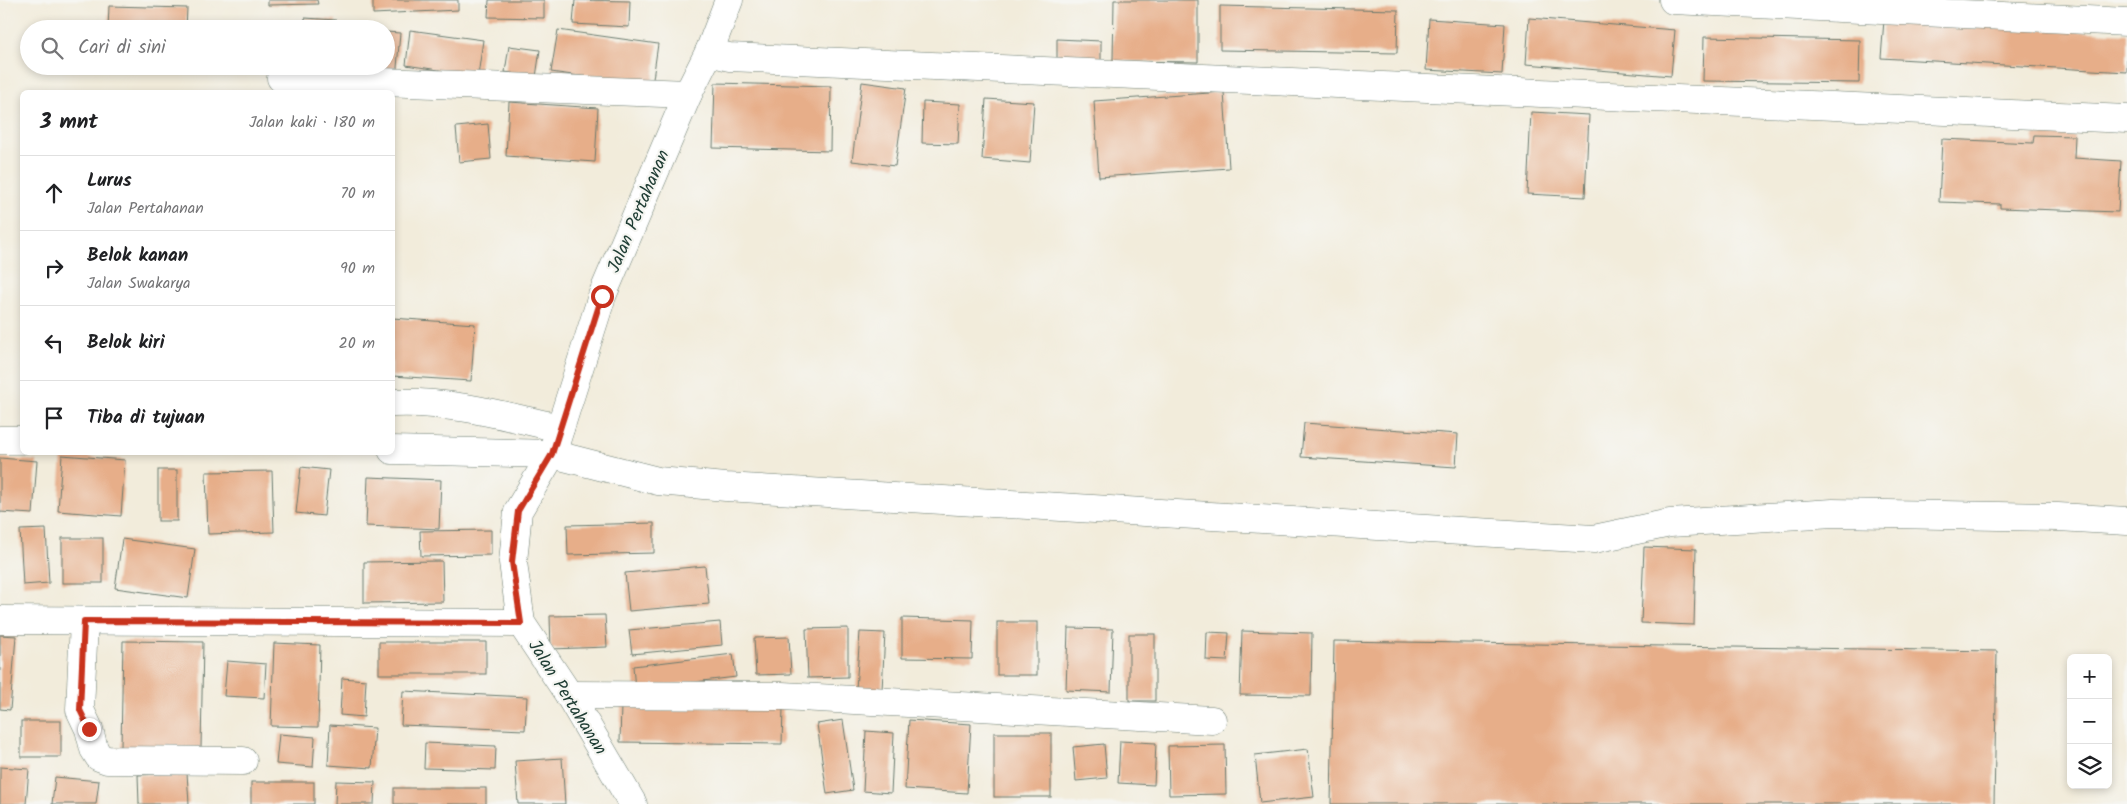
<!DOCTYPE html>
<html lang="id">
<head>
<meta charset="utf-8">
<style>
	body { margin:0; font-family:Kalam,sans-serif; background:#f2f2f2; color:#202124 }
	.controls { position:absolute; right:15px; bottom:15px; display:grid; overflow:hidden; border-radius:8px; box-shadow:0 2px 8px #0003 }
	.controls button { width:45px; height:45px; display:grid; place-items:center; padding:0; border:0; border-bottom:1px solid #e0e0e0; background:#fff; color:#202124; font:25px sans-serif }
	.stop { position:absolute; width:15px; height:15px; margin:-11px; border:4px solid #c8321e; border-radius:50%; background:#fff }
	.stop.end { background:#c8321e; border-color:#fff; box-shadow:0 1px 5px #0008 }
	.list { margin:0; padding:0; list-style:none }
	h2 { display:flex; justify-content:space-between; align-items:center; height:65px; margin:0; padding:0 20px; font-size:21px }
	h2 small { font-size:16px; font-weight:400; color:#757577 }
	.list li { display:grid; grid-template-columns:32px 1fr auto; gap:15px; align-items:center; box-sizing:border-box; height:75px; padding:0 20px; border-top:1px solid #e0e0e0 }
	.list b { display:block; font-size:19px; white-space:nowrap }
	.list p { margin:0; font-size:16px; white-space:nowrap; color:#757577 }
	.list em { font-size:16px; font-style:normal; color:#757577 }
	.icon { flex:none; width:28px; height:28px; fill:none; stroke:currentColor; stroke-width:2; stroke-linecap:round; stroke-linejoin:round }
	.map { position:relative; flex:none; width:2127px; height:804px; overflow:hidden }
	.search { position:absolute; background:#fff; box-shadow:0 2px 8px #0003; left:20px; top:20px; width:375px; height:55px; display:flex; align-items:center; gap:12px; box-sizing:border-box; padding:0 18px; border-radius:28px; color:#757577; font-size:19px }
	.panel { position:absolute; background:#fff; box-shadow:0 2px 8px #0003; left:20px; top:90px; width:375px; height:365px; border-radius:8px }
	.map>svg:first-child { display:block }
	.building { fill:#e7ae89 }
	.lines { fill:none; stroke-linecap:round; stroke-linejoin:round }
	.minor-casing { stroke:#697a6e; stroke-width:29 }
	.major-casing { stroke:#697a6e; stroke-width:29 }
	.minor { stroke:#fff; stroke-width:28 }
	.major { stroke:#fff; stroke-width:28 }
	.route { stroke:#c8321e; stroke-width:6 }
	.labels { text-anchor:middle; stroke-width:4.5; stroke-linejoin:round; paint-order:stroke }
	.street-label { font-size:18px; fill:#1f3d34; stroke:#f6f6f2 }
</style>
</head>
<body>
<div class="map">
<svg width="2127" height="804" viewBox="0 0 2127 804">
	<rect width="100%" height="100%" fill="#f6f6f2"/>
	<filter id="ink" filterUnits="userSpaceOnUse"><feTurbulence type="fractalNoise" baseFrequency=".02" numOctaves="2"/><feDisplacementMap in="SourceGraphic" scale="10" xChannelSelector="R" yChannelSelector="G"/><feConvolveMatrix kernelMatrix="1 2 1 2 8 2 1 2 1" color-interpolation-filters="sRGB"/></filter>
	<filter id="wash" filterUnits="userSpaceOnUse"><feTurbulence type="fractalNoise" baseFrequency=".0096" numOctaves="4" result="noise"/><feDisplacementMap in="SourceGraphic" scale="20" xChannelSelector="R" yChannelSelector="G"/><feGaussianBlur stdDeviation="1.12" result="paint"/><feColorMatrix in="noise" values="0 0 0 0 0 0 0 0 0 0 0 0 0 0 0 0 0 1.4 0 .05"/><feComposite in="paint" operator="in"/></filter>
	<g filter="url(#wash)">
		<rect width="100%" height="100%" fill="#f2ecdb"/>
		<g id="blocks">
			<g class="building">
				<polygon points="268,0 317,0 318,4 268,5"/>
				<polygon points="373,0 458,0 458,10 373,14"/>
				<polygon points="489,0 544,0 544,18 488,17"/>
				<polygon points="575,0 630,1 629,27 573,24"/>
				<polygon points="1114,0 1198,0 1198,62 1113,61"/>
				<polygon points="109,6 187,8 186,29 108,29"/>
				<polygon points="1220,6 1398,10 1397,53 1220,50"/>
				<polygon points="305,18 336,20 335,29 304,29"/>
				<polygon points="1529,18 1675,30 1671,76 1526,64"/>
				<polygon points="1429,19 1505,24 1502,74 1426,70"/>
				<polygon points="1884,20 2127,34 2127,72 1881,58"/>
				<polygon points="410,30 483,40 478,76 406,65"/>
				<polygon points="558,30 658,44 652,86 551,72"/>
				<polygon points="386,32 400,33 396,79 339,75 340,66 386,66"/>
				<polygon points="1704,37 1860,40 1859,83 1703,81"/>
				<polygon points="1057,39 1101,41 1101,68 1057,67"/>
				<polygon points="509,46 540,50 536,77 505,72"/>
				<polygon points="862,82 906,88 895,166 852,161"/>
				<polygon points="715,83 831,86 830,151 713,148"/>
				<polygon points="1224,92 1229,168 1099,177 1094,101"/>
				<polygon points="986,99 1034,102 1030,163 982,159"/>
				<polygon points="509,102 598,108 595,162 506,156"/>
				<polygon points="923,102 960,104 958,144 922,143"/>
				<polygon points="1531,112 1589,115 1585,197 1527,194"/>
				<polygon points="488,124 491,159 459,162 456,127"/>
				<polygon points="2034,135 2075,136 2074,158 2121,161 2118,212 2000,208 2000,204 1939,202 1942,139 2033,143"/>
				<polygon points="392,318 475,324 471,381 392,376"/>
				<polygon points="1304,423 1458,434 1456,467 1301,457"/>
				<polygon points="62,455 125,460 121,516 58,511"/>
				<polygon points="0,458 37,461 33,514 0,512"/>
				<polygon points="301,467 329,470 324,516 296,513"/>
				<rect x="158" y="470" width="19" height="51"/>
				<polygon points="272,471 274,532 208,534 206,472"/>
				<polygon points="368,477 441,480 439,529 366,526"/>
				<polygon points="654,523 654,553 568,555 567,525"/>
				<polygon points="46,529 49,583 23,585 20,530"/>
				<polygon points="491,530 491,555 421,556 420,531"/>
				<rect x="62" y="538" width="41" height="45"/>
				<polygon points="122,539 195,549 188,598 115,588"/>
				<polygon points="1644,547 1696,549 1694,625 1641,623"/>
				<polygon points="442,561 443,602 364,603 364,562"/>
				<polygon points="705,566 709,604 629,611 625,573"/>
				<polygon points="605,615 607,647 551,649 550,616"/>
				<polygon points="902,618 973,620 972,659 902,658"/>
				<polygon points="720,622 722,645 632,654 629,630"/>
				<rect x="997" y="622" width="40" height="53"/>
				<polygon points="848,628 848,677 808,678 806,629"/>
				<polygon points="1068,628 1113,629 1111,692 1066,690"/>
				<polygon points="1242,631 1312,633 1311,696 1240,695"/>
				<polygon points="860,632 885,633 882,690 856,689"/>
				<polygon points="1207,632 1229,633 1227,661 1206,660"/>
				<rect x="1129" y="634" width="26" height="67"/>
				<polygon points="0,635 16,636 10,710 0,709"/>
				<polygon points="789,637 791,674 756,675 754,638"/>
				<polygon points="123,641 203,642 201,748 121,747"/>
				<polygon points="1334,641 1997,651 1994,804 1331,804"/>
				<rect x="379" y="642" width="107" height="32"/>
				<polygon points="274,643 320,645 318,727 271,726"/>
				<polygon points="733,654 736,677 635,689 633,666"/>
				<polygon points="227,661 266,664 264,698 224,696"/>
				<polygon points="342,678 366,680 364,717 340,715"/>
				<polygon points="403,691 527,697 525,730 401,725"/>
				<polygon points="621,705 783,708 782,744 620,742"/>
				<polygon points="843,720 853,790 827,794 817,724"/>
				<polygon points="909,720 971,724 967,793 905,789"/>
				<rect x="21" y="721" width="40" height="36"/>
				<polygon points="330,725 375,728 372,768 328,765"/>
				<polygon points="866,731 894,733 891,793 863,791"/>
				<rect x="994" y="733" width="57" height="64"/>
				<polygon points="279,734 315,737 313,767 276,764"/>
				<polygon points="1120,741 1156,743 1154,785 1118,783"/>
				<polygon points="425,743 496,746 495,770 424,768"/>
				<polygon points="1104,744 1107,778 1076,781 1073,747"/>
				<polygon points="1225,745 1226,794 1169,795 1168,746"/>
				<polygon points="1308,749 1314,797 1260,803 1255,755"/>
				<polygon points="562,758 565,804 518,804 515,761"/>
				<polygon points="0,767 29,769 26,804 0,804"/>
				<polygon points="187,773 189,804 139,804 138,775"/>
				<polygon points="55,777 99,781 96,804 52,804"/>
				<polygon points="336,781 375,782 374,804 335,804"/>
				<rect x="251" y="782" width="63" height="22"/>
				<rect x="394" y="788" width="92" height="16"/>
			</g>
		</g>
	</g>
	<g filter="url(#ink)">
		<use href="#blocks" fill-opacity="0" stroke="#697a6e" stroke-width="1"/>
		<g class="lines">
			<g class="minor-casing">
				<g id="minor">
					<polyline points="1673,0 2127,22"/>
					<polyline points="709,52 729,57 2127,119"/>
					<polyline points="281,78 688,94"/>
					<path d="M392 403C449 400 505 416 560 428"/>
					<polyline points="0,440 22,440"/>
					<polyline points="392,450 552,454 658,481 726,487 1594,539 1670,523 1833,513 2058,517 2127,521"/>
					<polyline points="0,620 521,623"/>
					<polyline points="84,621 80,710 89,729 94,749 99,757 107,760 243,761"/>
					<polyline points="569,695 782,696 1212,720"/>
				</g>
			</g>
			<g class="major-casing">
				<polyline id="major" points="633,804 569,695 521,623 513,562 518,511 552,454 602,296 688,94 709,52 729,0"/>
			</g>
			<use href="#minor" class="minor"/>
			<use href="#major" class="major"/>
		</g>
	</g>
	<g class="lines" filter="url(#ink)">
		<polyline class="route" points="89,729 80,710 84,621 521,623 512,562 518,511 552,454 602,296"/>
	</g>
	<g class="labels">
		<g class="street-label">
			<text transform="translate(638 211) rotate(-67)" y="6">Jalan Pertahanan</text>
			<text transform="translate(568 697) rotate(58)" y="6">Jalan Pertahanan</text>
		</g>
	</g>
</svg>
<div class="controls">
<button>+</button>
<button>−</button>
<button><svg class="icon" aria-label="layers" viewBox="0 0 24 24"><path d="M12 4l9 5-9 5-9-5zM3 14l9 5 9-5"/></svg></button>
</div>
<div class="stop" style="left:602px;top:296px"></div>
<div class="stop end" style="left:89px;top:729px"></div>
<div class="search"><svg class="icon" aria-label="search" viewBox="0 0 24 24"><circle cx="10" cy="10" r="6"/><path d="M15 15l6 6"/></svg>Cari di sini</div>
<section class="panel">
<h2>3 mnt<small>Jalan kaki · 180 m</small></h2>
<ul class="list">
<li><svg class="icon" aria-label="ahead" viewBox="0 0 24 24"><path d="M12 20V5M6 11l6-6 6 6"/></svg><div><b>Lurus</b><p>Jalan Pertahanan</p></div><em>70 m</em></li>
<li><svg class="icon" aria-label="right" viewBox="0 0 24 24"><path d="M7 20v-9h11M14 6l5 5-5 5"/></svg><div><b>Belok kanan</b><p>Jalan Swakarya</p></div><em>90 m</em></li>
<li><svg class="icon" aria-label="left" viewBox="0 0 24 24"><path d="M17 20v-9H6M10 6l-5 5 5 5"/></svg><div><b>Belok kiri</b></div><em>20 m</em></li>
<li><svg class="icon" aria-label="arrive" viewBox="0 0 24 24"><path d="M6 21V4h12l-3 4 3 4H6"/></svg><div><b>Tiba di tujuan</b></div></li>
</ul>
</section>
</div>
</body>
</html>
